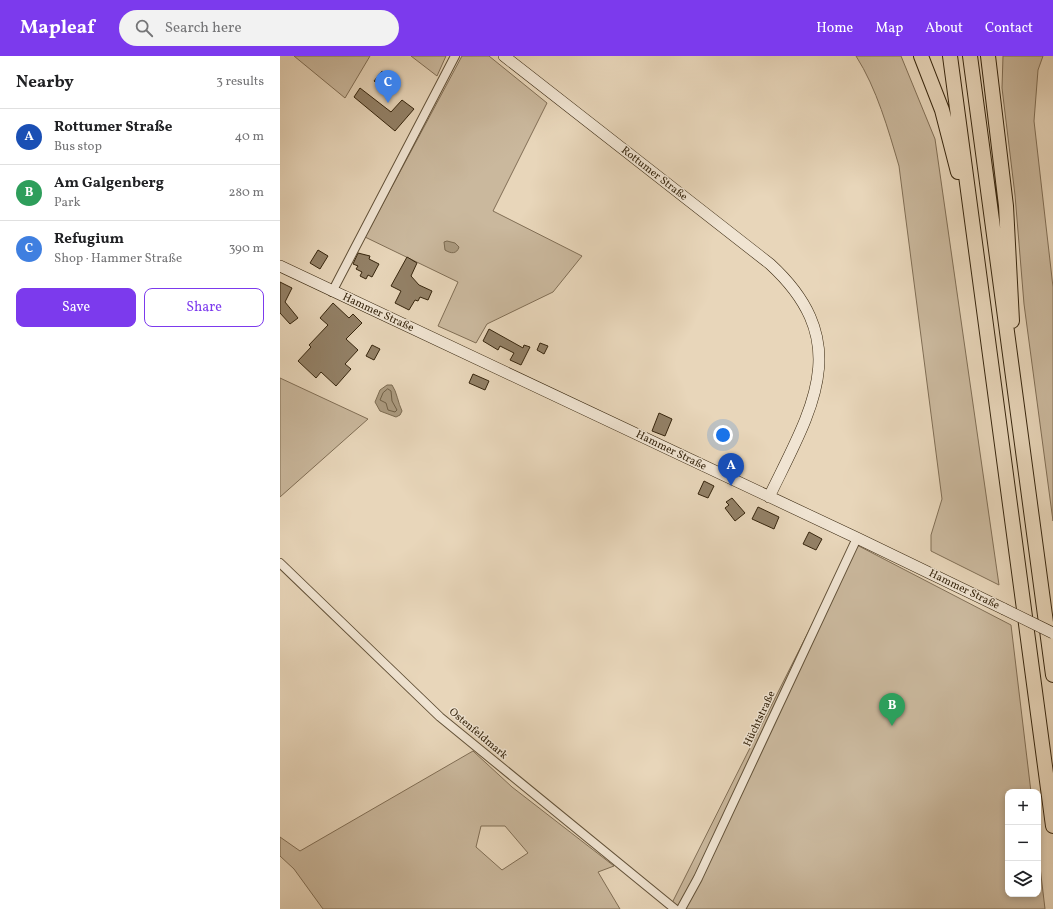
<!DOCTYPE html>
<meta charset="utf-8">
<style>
:root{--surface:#fff;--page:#f2f2f2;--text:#202124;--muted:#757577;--line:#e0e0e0;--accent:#7c3aed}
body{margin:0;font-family:Vollkorn,serif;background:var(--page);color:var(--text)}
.controls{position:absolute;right:12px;bottom:12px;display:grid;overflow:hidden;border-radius:8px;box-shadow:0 2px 6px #0003}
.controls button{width:36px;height:36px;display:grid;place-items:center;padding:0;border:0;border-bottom:1px solid var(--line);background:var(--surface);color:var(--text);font:20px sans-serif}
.you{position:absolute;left:443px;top:379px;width:14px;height:14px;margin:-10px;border:3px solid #fff;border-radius:50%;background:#1a73e8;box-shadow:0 0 0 6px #1a73e833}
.badge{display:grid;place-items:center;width:26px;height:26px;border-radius:50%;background:var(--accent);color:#fff;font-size:13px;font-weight:700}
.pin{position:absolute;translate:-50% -33px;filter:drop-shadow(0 1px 2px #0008)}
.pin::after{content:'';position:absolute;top:21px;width:14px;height:12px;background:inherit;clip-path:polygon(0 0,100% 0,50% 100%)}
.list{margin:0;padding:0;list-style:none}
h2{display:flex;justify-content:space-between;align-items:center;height:52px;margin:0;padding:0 16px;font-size:17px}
h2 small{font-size:13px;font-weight:400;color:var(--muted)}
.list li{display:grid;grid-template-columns:26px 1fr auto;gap:12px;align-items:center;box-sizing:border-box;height:56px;padding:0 16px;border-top:1px solid var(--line)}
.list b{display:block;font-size:15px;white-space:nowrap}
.list p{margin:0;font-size:13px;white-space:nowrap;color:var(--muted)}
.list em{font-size:13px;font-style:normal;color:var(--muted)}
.actions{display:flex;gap:8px;padding:12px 16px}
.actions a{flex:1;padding:9px 0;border:1px solid var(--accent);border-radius:8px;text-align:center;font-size:14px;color:var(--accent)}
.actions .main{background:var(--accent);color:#fff}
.icon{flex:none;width:22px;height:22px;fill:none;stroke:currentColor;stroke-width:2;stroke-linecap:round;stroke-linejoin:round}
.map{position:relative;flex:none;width:773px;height:853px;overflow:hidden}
header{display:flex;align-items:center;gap:24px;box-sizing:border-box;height:56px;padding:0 20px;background:var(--accent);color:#fff}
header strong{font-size:19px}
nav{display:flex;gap:22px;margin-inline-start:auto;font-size:14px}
.search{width:280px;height:36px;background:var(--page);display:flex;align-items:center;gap:10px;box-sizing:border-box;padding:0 14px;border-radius:22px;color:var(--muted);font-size:15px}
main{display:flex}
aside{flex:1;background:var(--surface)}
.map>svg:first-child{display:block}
.green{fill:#cab89d;stroke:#806e55;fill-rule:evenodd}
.water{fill:#ab9a7f;stroke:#7c6b51}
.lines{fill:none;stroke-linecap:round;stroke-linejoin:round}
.shore{stroke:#706046;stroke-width:1}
.building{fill:#938167;stroke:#36250d}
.street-casing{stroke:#625138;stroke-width:10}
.secondary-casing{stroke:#36250d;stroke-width:12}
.highway-casing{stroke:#36250d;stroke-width:16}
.street{stroke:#f0e4d2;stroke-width:8}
.secondary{stroke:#f0e4d2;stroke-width:11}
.highway{stroke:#e8d6ba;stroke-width:14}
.secondary-bridge-casing{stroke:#36250d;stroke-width:12;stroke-linecap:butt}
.secondary-bridge{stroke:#f0e4d2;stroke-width:11}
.labels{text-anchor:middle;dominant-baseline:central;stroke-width:3;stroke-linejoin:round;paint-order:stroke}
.street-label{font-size:11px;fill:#36250d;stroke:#f0e4d2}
</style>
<header>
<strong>Mapleaf</strong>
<div class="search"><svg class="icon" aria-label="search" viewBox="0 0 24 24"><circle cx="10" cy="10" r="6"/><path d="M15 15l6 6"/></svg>Search here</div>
<nav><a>Home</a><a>Map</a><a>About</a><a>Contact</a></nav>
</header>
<main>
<aside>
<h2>Nearby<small>3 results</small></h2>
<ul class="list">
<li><span class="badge" style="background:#1a4fb4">A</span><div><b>Rottumer Straße</b><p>Bus stop</p></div><em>40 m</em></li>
<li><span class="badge" style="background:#2e9e5b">B</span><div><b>Am Galgenberg</b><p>Park</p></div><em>280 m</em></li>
<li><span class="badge" style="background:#3f7fe0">C</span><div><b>Refugium</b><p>Shop · Hammer Straße</p></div><em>390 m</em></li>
</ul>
<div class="actions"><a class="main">Save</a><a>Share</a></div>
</aside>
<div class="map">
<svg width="773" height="853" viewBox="0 0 773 853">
<rect width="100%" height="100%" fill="#e8d6ba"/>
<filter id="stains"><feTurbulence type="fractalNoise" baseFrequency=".005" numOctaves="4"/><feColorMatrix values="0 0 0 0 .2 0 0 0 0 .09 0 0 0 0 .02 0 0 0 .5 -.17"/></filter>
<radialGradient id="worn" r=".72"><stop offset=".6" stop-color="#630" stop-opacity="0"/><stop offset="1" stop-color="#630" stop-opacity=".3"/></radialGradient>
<path class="green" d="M14 0H90L65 42Z
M131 0H166L157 20Z
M182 0H209L267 47 213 155 302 200 273 236 207 268 196 287 158 270 178 226 85 181Z
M576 0H621L655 83 719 529 651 495V479L662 443 619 110C608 73 597 33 576 0Z
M723 0H763L758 14 754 65 773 231V465L744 248 735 139 722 32Z
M0 322 88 363 0 441Z
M573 487 731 569 751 736H728V838H758V794L765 853H389Z
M193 695 232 731 334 810 318 816 340 853H43L14 813 0 800V781L20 795ZM201 770H225L248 797 222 814 196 791Z"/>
<path class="water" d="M167 185 175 187 179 191C177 198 171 198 165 194L164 186Z
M107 329H112C117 336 118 347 122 355L120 359 116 361 100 355 95 346 100 334Z"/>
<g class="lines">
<path class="shore" d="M108 333 111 335 112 345 117 354 115 356 108 354 106 347 100 344 103 337Z"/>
</g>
<path class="building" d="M102 15 115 25 106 35 94 25Z
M80 32 111 56 122 44 134 53 115 75 74 41Z
M38 194 48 200 40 213 30 207Z
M78 197 90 200 89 203 99 208 92 221 88 219 86 223 80 220 82 216 76 213 78 210 73 208Z
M127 201 137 207 131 220 139 229 152 235 148 244 140 241 138 245 135 244 129 254 115 247 121 235 111 230Z
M0 226 12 232 5 246 18 262 10 268 0 257Z
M53 247 69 262 73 258 82 267 66 283 78 294 65 308 71 313 56 330 41 316 36 322 18 305 31 291 29 289 48 269 40 262Z
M209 273 243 292 244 289 250 291 241 309 230 304 234 297 220 290 218 294 203 285Z
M260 287 268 290 264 298 257 294Z
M92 289 100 293 94 304 86 300Z
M193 318 209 325 205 334 189 327Z
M379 357 392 363 385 380 372 375Z
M424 425 434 430 428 442 418 438Z
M452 442 465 457 455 465 445 452 449 449 446 446Z
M478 451 499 461 494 473 472 463Z
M529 476 542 483 536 494 523 488Z"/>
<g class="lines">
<g class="street-casing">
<path id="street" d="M52 236 175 0
M0 507 160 661 395 853
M401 853 418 822 577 482"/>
</g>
<g class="secondary-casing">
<path id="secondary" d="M224 0 490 208C576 287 531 354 489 441
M0 210 577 482 724 553"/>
</g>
<g class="highway-casing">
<path id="highway" d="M641 0 662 54 678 116
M670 0 773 770
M690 0 773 619
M708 0 726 150 732 265"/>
</g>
<use href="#street" class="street"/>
<use href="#secondary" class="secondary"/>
<use href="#highway" class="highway"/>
<g class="secondary-bridge-casing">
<path id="secondary-bridge" d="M724 553 773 577"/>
</g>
<use href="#secondary-bridge" class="secondary-bridge"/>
</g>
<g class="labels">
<g class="street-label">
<text transform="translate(374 118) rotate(38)">Rottumer Straße</text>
<text transform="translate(98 257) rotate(25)">Hammer Straße</text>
<text transform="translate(391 395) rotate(26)">Hammer Straße</text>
<text transform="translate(684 534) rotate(26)">Hammer Straße</text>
<text transform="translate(480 663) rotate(-65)">Hüchtstraße</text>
<text transform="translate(198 678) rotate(40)">Ostenfeldmark</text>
</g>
</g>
<rect width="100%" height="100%" filter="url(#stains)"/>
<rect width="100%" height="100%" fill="url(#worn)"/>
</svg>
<div class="controls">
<button>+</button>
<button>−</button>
<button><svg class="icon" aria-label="layers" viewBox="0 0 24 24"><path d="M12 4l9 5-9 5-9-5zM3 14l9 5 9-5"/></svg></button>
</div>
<div class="you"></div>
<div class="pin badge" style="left:451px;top:430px;background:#1a4fb4">A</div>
<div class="pin badge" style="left:612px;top:670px;background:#2e9e5b">B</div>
<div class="pin badge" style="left:108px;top:47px;background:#3f7fe0">C</div>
</div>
</main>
